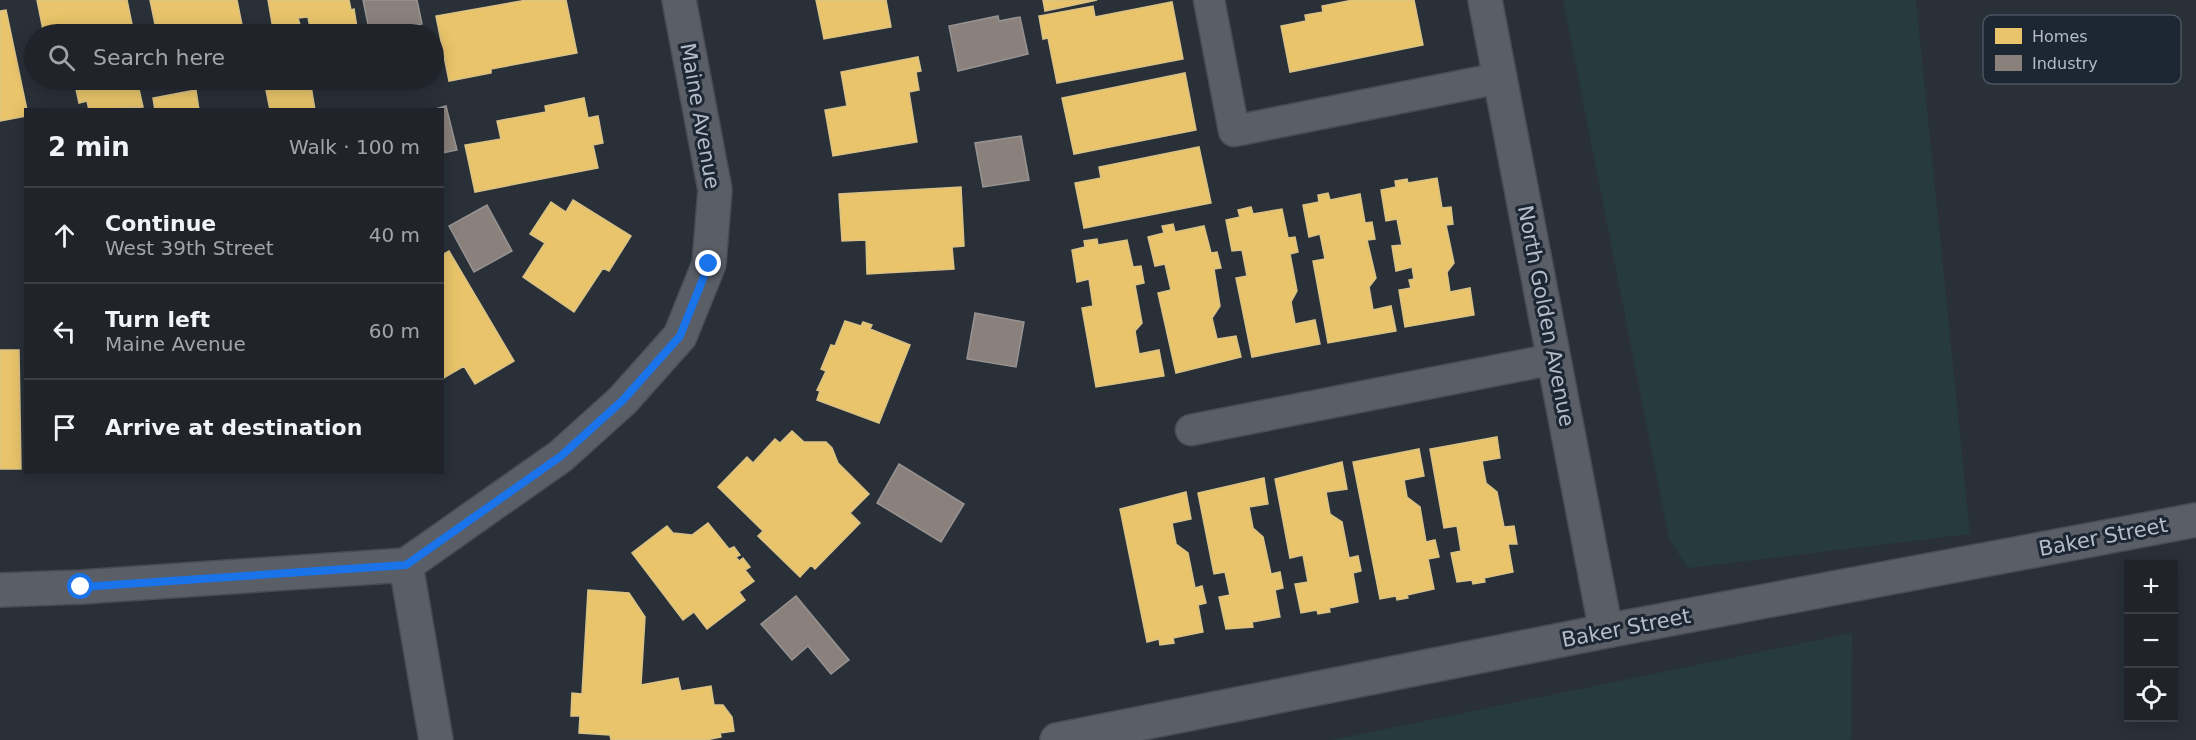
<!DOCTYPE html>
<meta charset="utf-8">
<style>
:root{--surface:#20242a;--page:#282c32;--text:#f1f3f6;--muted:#a2a4a8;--line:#3d4147}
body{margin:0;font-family:"DejaVu Sans",sans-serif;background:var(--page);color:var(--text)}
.controls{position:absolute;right:18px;bottom:18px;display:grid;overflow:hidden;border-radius:0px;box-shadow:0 3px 15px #0003}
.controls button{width:54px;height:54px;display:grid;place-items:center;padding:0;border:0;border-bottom:2px solid var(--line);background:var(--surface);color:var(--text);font:30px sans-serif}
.stop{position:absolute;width:18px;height:18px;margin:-14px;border:4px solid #1a73e8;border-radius:50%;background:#fff}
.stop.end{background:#1a73e8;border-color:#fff;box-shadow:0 2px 6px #0008}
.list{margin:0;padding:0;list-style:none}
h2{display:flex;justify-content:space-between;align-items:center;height:78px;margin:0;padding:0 24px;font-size:26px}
h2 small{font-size:20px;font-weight:400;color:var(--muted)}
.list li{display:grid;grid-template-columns:39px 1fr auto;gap:18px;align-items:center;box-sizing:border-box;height:96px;padding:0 24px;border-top:2px solid var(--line)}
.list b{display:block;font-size:22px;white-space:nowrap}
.list p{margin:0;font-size:20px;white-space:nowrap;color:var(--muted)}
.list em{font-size:20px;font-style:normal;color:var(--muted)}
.icon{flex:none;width:33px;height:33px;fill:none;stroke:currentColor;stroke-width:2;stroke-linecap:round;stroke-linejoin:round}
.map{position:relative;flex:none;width:2196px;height:740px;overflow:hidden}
.search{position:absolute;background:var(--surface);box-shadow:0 3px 15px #0003;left:24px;top:24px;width:420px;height:66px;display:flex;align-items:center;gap:15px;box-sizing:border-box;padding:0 21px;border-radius:33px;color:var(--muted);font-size:22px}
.panel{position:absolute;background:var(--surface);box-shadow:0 3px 15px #0003;left:24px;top:108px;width:420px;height:366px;border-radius:0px}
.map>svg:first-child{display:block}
.green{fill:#273a3e}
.homes{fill:#e9c46a;stroke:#d9c286;stroke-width:1.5}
.industry{fill:#8a817c;stroke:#979393;stroke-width:1.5}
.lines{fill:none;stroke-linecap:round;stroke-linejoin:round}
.service-casing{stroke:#484c53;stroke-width:33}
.minor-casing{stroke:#484c53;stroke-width:36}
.service{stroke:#5a5e66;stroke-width:30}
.minor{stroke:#5a5e66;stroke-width:33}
.route{stroke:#1a73e8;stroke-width:8}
.labels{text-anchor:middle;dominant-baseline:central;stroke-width:6;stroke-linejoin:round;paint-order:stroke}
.street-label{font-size:21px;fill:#b4bcc9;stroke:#1d2633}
.key{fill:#1d2633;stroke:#4a5360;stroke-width:1.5}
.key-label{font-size:16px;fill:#b4bcc9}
</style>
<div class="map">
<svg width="2196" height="740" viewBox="0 0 2196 740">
<rect width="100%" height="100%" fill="#2a3038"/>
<path class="green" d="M1563 0H1916L1970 534 1688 568 1669 539Z
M1852 633 1851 740H1332Z"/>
<path class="homes" d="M37 0H127L134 34H47L46 30H43Z
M150 0H237L242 25 232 27 234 34H200V31L157 34Z
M268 0H349L351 10 354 9 358 34H311L308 17 298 18 300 25 273 29Z
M527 0H566L577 53 491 69V73L449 81 436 16Z
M816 0H886L891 27 824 39Z
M1043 0H1097L1045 11Z
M1353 0H1414L1423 45 1290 72 1281 26 1306 21 1305 15 1323 12 1322 6Z
M1172 2 1183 59 1057 83 1048 38 1043 39 1039 16 1093 6 1095 17Z
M6 10 27 110 26 116 0 121V11Z
M918 57 921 71 916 72 919 90 909 92 917 142 833 156 825 110 847 106 841 72Z
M1185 73 1196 130 1074 154 1062 98Z
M74 80H137L143 107 89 110 87 101 79 103Z
M264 80H310L315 110H270Z
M196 90 199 110H155L153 98Z
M584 98 588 118 598 116 603 143 593 145 598 168 475 192 465 145 501 139 497 121 546 112 545 106Z
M1199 147 1211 203 1084 228 1075 183 1101 178 1099 167Z
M1437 178 1442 208 1451 207 1453 224 1446 225 1454 263 1447 272 1450 292 1470 288 1474 315 1405 327 1399 290 1411 288 1409 280 1414 279 1412 267 1396 271 1392 246 1402 245 1397 219 1386 221 1381 190 1396 187 1395 181 1407 179 1408 183Z
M961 187 964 246 952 247 954 269 867 274 866 240 842 241 839 194Z
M1328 193 1330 200 1360 194 1365 223 1372 222 1375 239 1367 240 1376 278 1369 287 1373 310 1391 306 1396 331 1328 343 1313 261 1325 259 1320 234 1309 237 1303 205 1319 202 1318 195Z
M573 200 631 236 609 271 603 268 574 312 523 277 545 243 530 234 551 202 566 212Z
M1251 207 1253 214 1282 209 1288 238 1295 237 1298 252 1290 254 1297 291 1291 302 1295 324 1315 320 1320 344 1252 357 1236 278 1247 276 1242 250 1232 251 1226 220 1240 217 1238 210Z
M1173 224 1175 232 1204 226 1211 253 1217 252 1221 268 1214 269 1220 306 1212 318 1217 339 1236 336 1241 357 1176 373 1158 293 1171 290 1165 264 1155 266 1148 237 1164 233 1162 226Z
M1097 239 1098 245 1127 240 1133 267 1141 266 1144 283 1135 285 1142 323 1135 331 1139 354 1159 350 1164 376 1096 387 1082 308 1093 306 1089 279 1077 282 1072 250 1085 247 1084 241Z
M449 251 514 361 475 384 464 366 442 379V255Z
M845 321 861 326 863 322 872 325 870 329 910 345 879 423 817 400 820 391 817 390 826 371 821 369 831 345 835 346Z
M0 350H19L21 469H0Z
M792 431 804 442H826L832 448 838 463 869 494 850 513 860 523 815 569 811 565 800 577 758 536 763 531 718 487 747 457 753 463 775 439 780 443Z
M1497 437 1500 458 1482 461 1486 483 1497 492 1504 527 1514 526 1517 544H1508L1513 572 1484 578 1485 582 1473 584 1472 580 1457 582 1451 553 1461 551 1457 526 1444 528 1430 449Z
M1419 449 1424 476 1404 480 1407 497 1420 507 1426 542 1435 540 1439 557 1428 559 1434 589 1407 595 1408 598 1397 600 1396 596 1380 599 1353 462Z
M1342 462 1347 489 1326 492 1330 514 1342 522 1349 558 1358 556 1361 571 1353 573 1358 602 1329 608 1330 612 1318 614 1317 610 1301 613 1295 584 1308 582 1303 555 1290 558 1275 479Z
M1264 478 1268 504 1249 507 1253 528 1263 537 1271 574 1280 572 1283 588 1275 590 1280 617 1252 622 1253 627 1226 629 1219 597 1230 595 1225 572 1214 574 1198 493Z
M1186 492 1191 519 1172 523 1176 544 1188 553 1195 588 1202 586 1206 603 1198 605 1203 632 1173 638 1174 643 1160 645 1159 639 1147 642 1120 509Z
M708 523 729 549 734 547 740 555 736 557 739 561 743 558 750 567 745 570 754 581 739 592 745 600 707 629 694 612 683 620 632 553 667 526 673 533 692 535Z
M588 590 629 593 645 617 641 685 678 678 681 691 711 686 714 705H723L732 717 734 731 720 733 721 737 706 740H611L610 735 579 733 580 716H571L572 693 582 694Z"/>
<path class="industry" d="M363 0H417L422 24 402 28 403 34H370Z
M998 16 999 21 1020 17 1028 54 958 71 949 26Z
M446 106 457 150 442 153V110H432Z
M1021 136 1029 180 983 187 975 143Z
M487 205 512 251 474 272 449 226Z
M975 313 1024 322 1016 367 967 359Z
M899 464 964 504 941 542 877 503Z
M796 596 849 660 831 674 808 646 792 660 761 624Z"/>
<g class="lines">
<g class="service-casing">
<path id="service" d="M1209 0 1234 131 1500 78
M1191 430 1554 359"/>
</g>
<g class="minor-casing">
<path id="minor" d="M1485 0 1606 631
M406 565 561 456 623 400 680 336 709 264 715 190 679 0
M406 565 436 740
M0 590 81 587 406 565
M1057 740 1606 631 2196 520"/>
</g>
<use href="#service" class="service"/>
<use href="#minor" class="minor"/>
</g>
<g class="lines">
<path class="route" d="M81 587 406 565 561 456 623 400 680 336 709 264"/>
</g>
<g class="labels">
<g class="street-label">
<text transform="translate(700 116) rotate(80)">Maine Avenue</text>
<text transform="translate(1546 316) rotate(79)">North Golden Avenue</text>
<text transform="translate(2103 537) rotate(-11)">Baker Street</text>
<text transform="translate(1626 628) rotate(-11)">Baker Street</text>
</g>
</g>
<rect x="1983" y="15" width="198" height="69" rx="9" class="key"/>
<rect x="1995" y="28" width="27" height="16" fill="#e9c46a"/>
<rect x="1995" y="55" width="27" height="16" fill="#8a817c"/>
<g class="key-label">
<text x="2032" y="42">Homes</text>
<text x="2032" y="69">Industry</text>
</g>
</svg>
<div class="controls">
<button>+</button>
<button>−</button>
<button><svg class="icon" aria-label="locate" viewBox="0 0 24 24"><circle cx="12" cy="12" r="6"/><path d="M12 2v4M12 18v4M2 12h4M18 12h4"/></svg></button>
</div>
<div class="stop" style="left:81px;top:587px"></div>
<div class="stop end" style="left:709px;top:264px"></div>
<div class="search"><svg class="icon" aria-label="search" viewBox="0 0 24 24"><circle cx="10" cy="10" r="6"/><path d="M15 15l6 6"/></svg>Search here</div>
<section class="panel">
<h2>2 min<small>Walk · 100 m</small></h2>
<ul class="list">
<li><svg class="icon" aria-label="ahead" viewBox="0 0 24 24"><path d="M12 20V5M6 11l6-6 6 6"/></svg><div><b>Continue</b><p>West 39th Street</p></div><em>40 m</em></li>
<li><svg class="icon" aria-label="left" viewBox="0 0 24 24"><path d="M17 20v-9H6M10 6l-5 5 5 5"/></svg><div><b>Turn left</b><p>Maine Avenue</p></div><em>60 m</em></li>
<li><svg class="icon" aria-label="arrive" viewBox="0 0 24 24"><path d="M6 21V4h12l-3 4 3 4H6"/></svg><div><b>Arrive at destination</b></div></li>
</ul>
</section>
</div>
